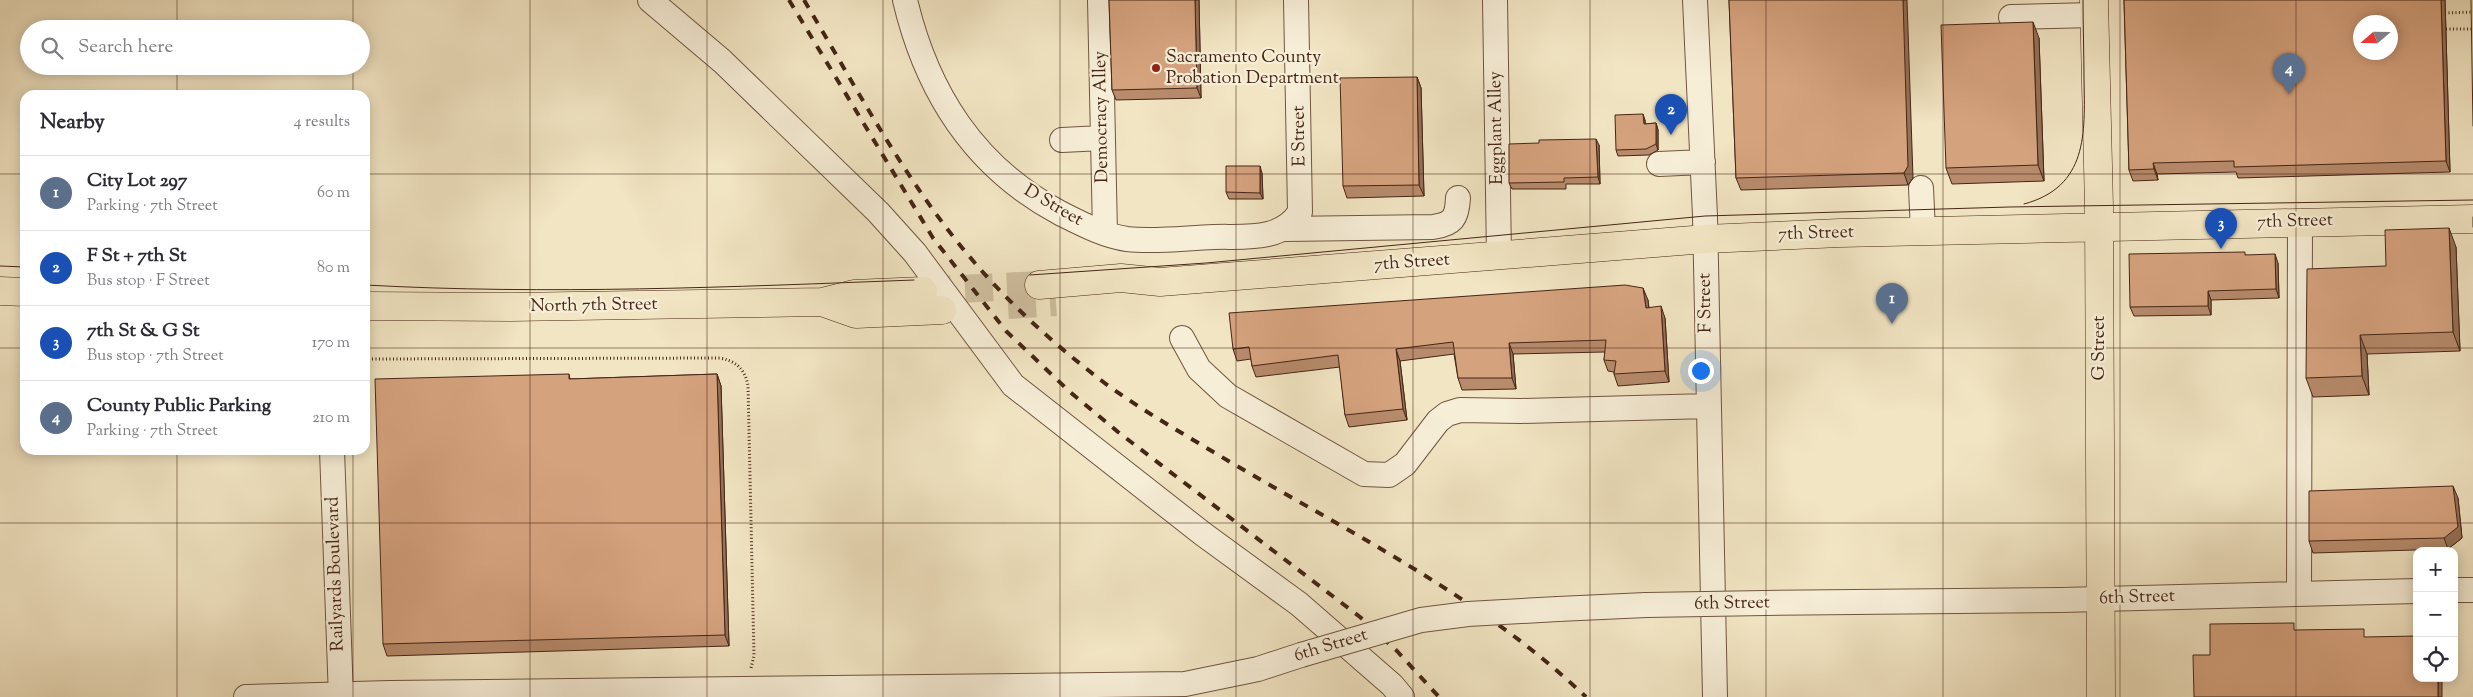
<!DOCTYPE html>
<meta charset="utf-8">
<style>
:root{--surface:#fff;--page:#f2f2f3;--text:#2b2b33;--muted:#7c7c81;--line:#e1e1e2;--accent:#8f2418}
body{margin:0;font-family:"Sorts Mill Goudy",serif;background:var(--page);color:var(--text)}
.controls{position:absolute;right:15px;bottom:15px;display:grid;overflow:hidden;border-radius:10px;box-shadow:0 2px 12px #0003}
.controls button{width:45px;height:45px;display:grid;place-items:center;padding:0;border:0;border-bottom:1px solid var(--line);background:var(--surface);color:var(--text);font:25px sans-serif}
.compass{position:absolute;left:2353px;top:15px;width:45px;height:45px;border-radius:50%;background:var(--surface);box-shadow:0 2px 12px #0003;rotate:250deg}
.you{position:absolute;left:1700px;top:370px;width:18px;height:18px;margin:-12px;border:4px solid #fff;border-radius:50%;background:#1a73e8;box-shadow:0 0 0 8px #1a73e833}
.badge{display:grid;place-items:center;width:32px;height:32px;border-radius:50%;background:var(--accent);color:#fff;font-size:16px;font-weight:700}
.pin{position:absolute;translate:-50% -41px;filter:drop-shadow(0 1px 2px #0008)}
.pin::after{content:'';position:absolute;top:26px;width:18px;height:15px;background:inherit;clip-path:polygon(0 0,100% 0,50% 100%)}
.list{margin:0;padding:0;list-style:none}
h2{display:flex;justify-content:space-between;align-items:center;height:65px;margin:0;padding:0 20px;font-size:21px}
h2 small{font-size:16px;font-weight:400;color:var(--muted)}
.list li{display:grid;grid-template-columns:32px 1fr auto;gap:15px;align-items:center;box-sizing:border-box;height:75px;padding:0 20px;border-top:1px solid var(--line)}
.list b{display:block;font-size:19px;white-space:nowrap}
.list p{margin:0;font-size:16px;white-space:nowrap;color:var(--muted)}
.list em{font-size:16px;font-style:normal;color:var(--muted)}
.icon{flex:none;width:28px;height:28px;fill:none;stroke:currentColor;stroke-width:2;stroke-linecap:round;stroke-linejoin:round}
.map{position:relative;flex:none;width:2473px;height:697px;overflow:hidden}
.search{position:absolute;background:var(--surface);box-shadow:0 2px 12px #0003;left:20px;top:20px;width:350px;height:55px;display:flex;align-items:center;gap:12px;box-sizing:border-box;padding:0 18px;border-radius:28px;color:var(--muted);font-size:19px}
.panel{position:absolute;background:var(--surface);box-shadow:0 2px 12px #0003;left:20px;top:90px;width:350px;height:365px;border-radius:15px}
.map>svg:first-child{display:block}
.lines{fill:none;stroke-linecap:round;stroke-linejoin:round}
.major-tunnel{stroke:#cfbfa0;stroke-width:28;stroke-dasharray:28 14;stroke-linecap:butt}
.minor-casing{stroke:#705540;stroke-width:26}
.major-casing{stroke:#452515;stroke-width:29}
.path{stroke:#452515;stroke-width:3;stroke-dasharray:1 2.5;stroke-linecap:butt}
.minor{stroke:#f7eed8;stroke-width:24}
.major{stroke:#f2e5c3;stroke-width:28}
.tram{stroke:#452515;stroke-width:1}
.rail{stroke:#452515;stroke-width:4;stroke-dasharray:9 9;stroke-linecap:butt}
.minor-bridge-casing{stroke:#705540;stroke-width:26;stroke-linecap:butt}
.path-bridge{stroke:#452515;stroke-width:3;stroke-dasharray:1 2.5;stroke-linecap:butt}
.minor-bridge{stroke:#f7eed8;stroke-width:24}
.wall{fill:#b78b6c;stroke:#452515}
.shaded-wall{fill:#957158;stroke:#452515}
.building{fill:#d5a27e;stroke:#452515;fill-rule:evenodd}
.grid{fill:none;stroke:#452515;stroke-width:1;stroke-opacity:0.55}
.poi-dot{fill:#8f2418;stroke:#f7eed8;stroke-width:2}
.labels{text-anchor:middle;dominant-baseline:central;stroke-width:4.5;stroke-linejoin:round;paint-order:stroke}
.poi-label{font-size:18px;fill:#452515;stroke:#f7eed8;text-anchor:start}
.street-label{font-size:18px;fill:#452515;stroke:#f7eed8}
</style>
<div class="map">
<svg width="2473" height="697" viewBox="0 0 2473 697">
<rect width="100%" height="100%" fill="#f2e5c3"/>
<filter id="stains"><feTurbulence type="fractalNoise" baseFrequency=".004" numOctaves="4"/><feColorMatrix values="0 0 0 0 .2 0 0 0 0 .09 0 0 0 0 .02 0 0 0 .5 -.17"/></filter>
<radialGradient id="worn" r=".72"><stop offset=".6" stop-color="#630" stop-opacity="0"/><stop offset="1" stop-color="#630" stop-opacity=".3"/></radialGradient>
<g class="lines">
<path class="major-tunnel" d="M923 291 1039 285
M1008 305 1056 302"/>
<g class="minor-casing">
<path id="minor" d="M650 0 722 61 878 212 915 253 1013 385 1203 534 1299 604 1392 685 1402 697
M905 0C927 93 974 167 1060 213 1080 223 1104 236 1127 239 1155 242 1185 238 1214 237 1244 236 1281 242 1300 212L1296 0
M1100 0 1105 233
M1495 0 1499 256
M1695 0 1705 216 1715 697
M2011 17 2094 15
M1062 140 1102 138
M1659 164 1703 162
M1921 188 1923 231
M1285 229 1433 227C1453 224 1457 218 1458 198
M1182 338 1199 369 1228 396 1364 474 1389 475 1405 464 1438 421 1447 414 1460 410 1521 411 1708 406
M332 450 341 697
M2454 590H2473
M2299 593 2300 223
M1765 603 2061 600 2417 591
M1558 609 1646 605
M246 697 390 693 1185 684 1258 669 1301 655"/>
</g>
<g class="major-casing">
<path id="major" d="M2094 0 2099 207 2101 697
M1039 285 1121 278 1160 282 1706 239 1840 233 2473 219
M0 291 25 292
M822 302 856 314 942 310
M365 306 511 307 822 302 854 294 923 291"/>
</g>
<path class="path" d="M372 359 720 358C736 361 745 369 748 386L754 656 751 668"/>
<use href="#minor" class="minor"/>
<use href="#major" class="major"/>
<path class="tram" d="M2471 0 2473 126
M2024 204C2088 187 2085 133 2084 80 2084 53 2083 27 2083 0
M2473 217V227
M0 266 25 267
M1030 275 1206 263 1705 216 2009 207 2473 200
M365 285C548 295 731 287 914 280"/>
<path class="rail" d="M789 0 933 238 1006 331 1070 392 1118 432 1360 617 1397 651 1439 697
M804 0C856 87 904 179 969 256 1008 303 1054 344 1102 381 1138 408 1177 430 1215 453 1342 529 1478 594 1586 697"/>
<g class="minor-bridge-casing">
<path id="minor-bridge" d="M1646 605 1765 603
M1301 655 1421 620 1468 614 1558 609"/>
</g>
<path class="path-bridge" d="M2445 13 2473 12
M2446 29H2473"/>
<use href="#minor-bridge" class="minor-bridge"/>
</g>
<path class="wall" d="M1109 0H1199L1201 98 1116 100 1112 90Z
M1729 0 1913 178 1908 185 1741 190 1736 178Z
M2124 0H2445L2450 172 2238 178 2236 172 2157 174 2158 180 2133 181 2129 170Z
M2039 38 2044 181 1952 184 1946 168Z
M1417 77 1421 88 1424 196 1347 198 1343 186Z
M1645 120V124L1656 123 1658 130V150L1649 155 1618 156 1616 150Z
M1599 145 1600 184H1566V189H1512L1509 183Z
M1262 173 1263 199H1229L1226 192Z
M2456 247 2460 351 2367 354 2369 395 2313 397 2306 378 2386 266Z
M2246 255 2278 263 2279 298 2211 300V315L2134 316 2130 307Z
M1648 300 1649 308 1665 318 1669 382 1618 386 1614 374V372L1608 371 1604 360 1605 352 1513 354 1516 389 1462 390 1458 378 1454 354 1400 361 1407 420 1349 427 1345 415 1340 367 1256 377 1252 366 1251 359 1237 361 1233 349Z
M569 374 570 379 717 374 721 386 729 646 387 656 383 644Z
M2458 498 2462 538 2448 549 2313 553 2309 541Z"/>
<path class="shaded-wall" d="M1195 0H1199L1201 98 1197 88Z
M1903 0H1907L1913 178 1908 185 1904 173Z
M2441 0H2445L2450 172 2446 161Z
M2033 22 2039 38 2044 181 2038 165Z
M1417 77 1421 88 1424 196 1419 185Z
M1643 114 1645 120 1646 130 1644 124Z
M1656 123 1658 130V150L1656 144Z
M1596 139 1599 145 1600 184 1598 177Z
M2153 163 2157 174 2158 180 2154 169Z
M1260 166 1262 173 1263 199 1260 193Z
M2449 228 2456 247 2460 351 2453 332Z
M2275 254 2278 263 2279 298 2276 289Z
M1643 288 1648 300 1650 319 1646 308Z
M2208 291 2211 300V315L2208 306Z
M1661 306 1665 318 1669 382 1665 371Z
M2360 335 2367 354 2369 395 2362 376Z
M1509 343 1513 354 1516 389 1512 378Z
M1396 349 1400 361 1407 420 1403 409Z
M717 374 721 386 729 646 725 635Z
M2453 486 2458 498 2462 538 2448 549 2444 538Z
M2438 678H2442V697H2438Z"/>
<path class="building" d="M1109 0H1195L1197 88 1112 90Z
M1729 0H1903L1908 166 1904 173 1736 178Z
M2124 0H2441L2446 161 2234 167V161L2153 163 2154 169 2129 170ZM2360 22H2390V52H2360Z
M2033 22 2038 165 1946 168 1941 25Z
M1417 77 1419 185 1343 186 1340 78Z
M1643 114 1644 124 1656 123V144L1646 149 1616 150 1615 115Z
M1596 139 1598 177 1564 178V182L1509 183V144L1539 143V140Z
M1226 166H1260V193L1226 192Z
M2449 228 2453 332 2360 335 2362 376 2306 378 2307 269 2386 266 2385 230Z
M2245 252V255L2275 254 2276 289 2208 291V306L2130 307 2129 254Z
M1625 285 1643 288 1646 308 1661 306 1665 371 1614 374 1616 361 1604 360 1606 340 1509 343 1512 378H1458L1453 342 1396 349 1403 409 1345 415 1338 355 1252 366 1249 347 1233 349 1229 313Z
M569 374V379L717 374 725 635 383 644 375 379Z
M2453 486 2458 527 2444 538 2309 541V491Z
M2294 623V630L2364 629V637L2417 636V678H2438V697H2194L2193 655H2210V624Z"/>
<path class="grid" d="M177 0V29M353 0V29M530 0V697M707 0V697M883 0V697M1060 0V697M1236 0V697M1413 0V697M1590 0V697M1766 0V697M1943 0V697M2120 0V697M2296 0V697M177 66V95M353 66V95M0 174H25M365 174H2473M0 348H25M365 348H2473M177 450V697M353 450V697M0 523H2473"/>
<circle class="poi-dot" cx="1156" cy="68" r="5"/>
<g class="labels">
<g class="poi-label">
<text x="1166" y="58">Sacramento County<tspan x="1166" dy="21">Probation Department</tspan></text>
</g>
<g class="street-label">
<text transform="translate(1102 117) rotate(-91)">Democracy Alley</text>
<text transform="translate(1497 128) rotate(-91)">Eggplant Alley</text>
<text transform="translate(1300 136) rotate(-91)">E Street</text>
<text transform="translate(1053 206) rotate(30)">D Street</text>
<text transform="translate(2295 222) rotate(-2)">7th Street</text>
<text transform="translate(1816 234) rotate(-2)">7th Street</text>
<text transform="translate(1412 263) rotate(-4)">7th Street</text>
<text transform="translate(1706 303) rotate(-91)">F Street</text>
<text transform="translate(594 306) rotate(-1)">North 7th Street</text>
<text transform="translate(2100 348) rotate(-90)">G Street</text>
<text transform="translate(336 574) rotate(-92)">Railyards Boulevard</text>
<text transform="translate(2137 598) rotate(-2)">6th Street</text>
<text transform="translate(1732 604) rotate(-1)">6th Street</text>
<text transform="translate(1331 646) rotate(-17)">6th Street</text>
</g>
</g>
<rect width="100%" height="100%" filter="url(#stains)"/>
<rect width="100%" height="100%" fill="url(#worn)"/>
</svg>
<div class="controls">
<button>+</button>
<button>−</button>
<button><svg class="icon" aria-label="locate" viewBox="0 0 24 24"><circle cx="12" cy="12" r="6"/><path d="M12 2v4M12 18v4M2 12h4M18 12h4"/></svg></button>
</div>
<svg class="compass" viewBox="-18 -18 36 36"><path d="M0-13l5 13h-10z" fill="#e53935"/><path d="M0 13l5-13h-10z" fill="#7c7c81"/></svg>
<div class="you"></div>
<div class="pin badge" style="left:1892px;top:324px;background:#5c6f8a">1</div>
<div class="pin badge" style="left:1671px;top:135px;background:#1a4fb4">2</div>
<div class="pin badge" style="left:2221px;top:249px;background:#1a4fb4">3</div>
<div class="pin badge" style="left:2289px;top:94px;background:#5c6f8a">4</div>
<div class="search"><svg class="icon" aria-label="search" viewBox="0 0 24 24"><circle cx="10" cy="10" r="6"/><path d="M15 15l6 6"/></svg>Search here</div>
<section class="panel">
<h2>Nearby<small>4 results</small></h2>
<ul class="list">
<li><span class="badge" style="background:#5c6f8a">1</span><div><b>City Lot 297</b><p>Parking · 7th Street</p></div><em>60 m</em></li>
<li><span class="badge" style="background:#1a4fb4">2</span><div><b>F St + 7th St</b><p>Bus stop · F Street</p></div><em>80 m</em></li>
<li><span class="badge" style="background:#1a4fb4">3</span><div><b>7th St &amp; G St</b><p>Bus stop · 7th Street</p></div><em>170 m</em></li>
<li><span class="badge" style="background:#5c6f8a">4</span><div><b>County Public Parking</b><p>Parking · 7th Street</p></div><em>210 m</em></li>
</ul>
</section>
</div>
